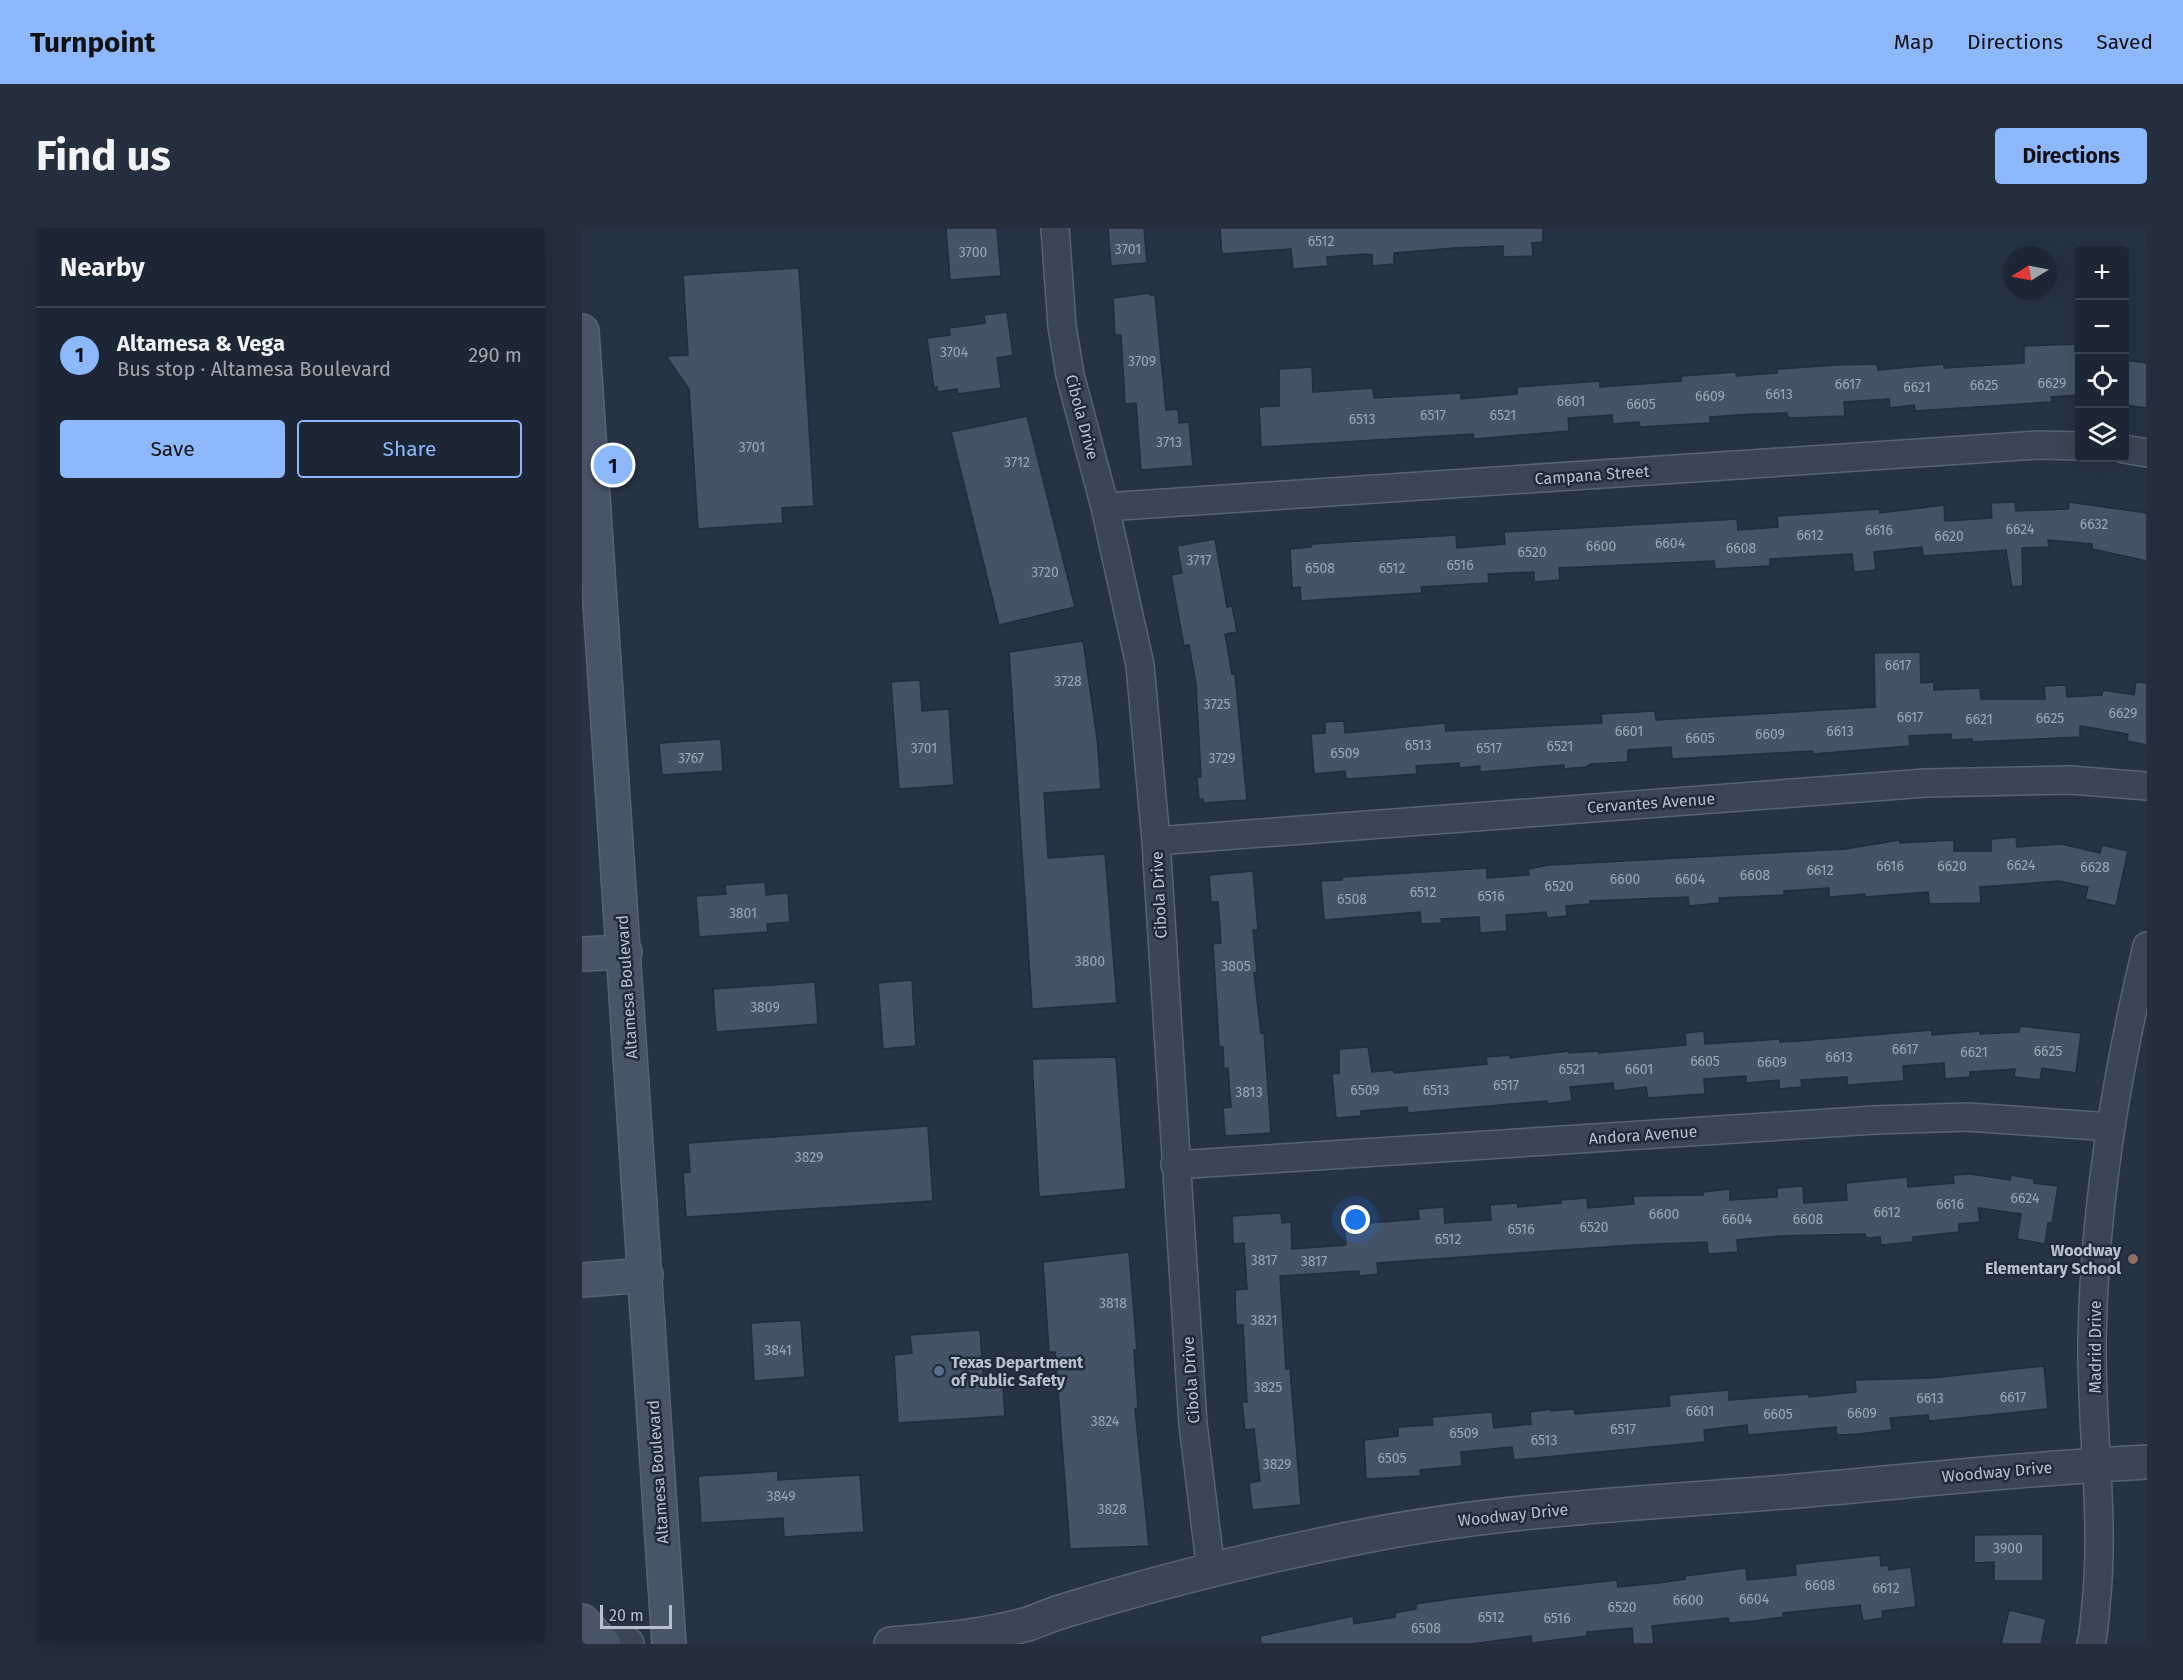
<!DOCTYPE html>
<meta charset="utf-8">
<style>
:root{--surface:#1c2634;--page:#252e3c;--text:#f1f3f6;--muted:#a0a5ac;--line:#3a434f;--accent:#8db8fe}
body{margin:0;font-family:"Fira Sans",sans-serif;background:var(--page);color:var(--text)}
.controls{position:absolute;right:18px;top:18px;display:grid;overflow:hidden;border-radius:6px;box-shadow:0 6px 24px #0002}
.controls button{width:54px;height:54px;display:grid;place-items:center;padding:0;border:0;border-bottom:2px solid var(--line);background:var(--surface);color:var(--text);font:30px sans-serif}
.compass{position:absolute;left:1421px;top:18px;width:54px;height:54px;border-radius:50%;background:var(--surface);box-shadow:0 6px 24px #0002;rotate:260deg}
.scale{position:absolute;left:18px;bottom:15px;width:72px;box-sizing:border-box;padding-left:6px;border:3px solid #b8c0ce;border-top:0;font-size:16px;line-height:21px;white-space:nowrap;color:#b8c0ce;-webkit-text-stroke:4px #1f2a3a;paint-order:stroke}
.you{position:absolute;left:774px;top:992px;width:21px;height:21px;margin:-15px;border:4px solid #fff;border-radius:50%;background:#1a73e8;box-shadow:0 0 0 9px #1a73e833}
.badge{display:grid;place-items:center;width:39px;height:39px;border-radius:50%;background:var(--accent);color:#111;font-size:20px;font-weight:700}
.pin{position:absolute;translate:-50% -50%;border:3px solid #fff;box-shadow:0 2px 6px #0006}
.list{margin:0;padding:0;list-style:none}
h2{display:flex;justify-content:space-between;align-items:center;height:78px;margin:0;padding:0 24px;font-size:26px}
h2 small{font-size:20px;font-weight:400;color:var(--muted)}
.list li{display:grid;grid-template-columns:39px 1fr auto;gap:18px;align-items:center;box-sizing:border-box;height:96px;padding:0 24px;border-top:2px solid var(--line)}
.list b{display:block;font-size:22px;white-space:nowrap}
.list p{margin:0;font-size:20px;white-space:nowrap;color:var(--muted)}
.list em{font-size:20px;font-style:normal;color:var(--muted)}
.actions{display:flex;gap:12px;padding:18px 24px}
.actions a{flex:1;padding:14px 0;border:2px solid var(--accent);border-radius:6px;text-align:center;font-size:21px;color:var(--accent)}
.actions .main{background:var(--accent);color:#111}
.icon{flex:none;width:33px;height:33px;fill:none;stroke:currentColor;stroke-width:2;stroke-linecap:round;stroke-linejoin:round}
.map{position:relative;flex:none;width:1565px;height:1416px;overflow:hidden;border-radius:6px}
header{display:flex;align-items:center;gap:36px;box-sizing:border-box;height:84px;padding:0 30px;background:var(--accent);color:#111}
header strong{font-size:28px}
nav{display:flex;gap:33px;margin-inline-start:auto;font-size:21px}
.intro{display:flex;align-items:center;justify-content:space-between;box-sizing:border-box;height:144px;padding:0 36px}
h1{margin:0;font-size:42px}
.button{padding:15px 27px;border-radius:6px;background:var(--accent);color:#111;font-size:21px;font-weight:700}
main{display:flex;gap:36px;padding:0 36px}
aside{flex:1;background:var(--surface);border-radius:6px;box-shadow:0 6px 24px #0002}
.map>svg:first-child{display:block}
.building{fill:#455368;stroke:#212c3c;stroke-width:1.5}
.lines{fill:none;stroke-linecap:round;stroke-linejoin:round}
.minor-casing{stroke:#596372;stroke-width:30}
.tertiary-casing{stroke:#596372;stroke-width:36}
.secondary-casing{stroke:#596372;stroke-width:36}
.minor{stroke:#3a4555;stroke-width:27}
.tertiary{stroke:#3a4555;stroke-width:33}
.secondary{stroke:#485468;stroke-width:33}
.education-dot{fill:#8d6e63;stroke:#1f2a3a;stroke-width:2}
.service-dot{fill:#5c6f8a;stroke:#1f2a3a;stroke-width:2}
.labels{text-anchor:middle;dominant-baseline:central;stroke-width:5;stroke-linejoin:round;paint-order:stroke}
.number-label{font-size:14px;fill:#9ba5b4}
.street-label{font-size:16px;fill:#b8c0ce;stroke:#1f2a3a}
.poi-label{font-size:16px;font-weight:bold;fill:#b8c0ce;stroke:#1f2a3a;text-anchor:end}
</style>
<header>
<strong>Turnpoint</strong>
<nav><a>Map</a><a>Directions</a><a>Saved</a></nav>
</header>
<div class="intro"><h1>Find us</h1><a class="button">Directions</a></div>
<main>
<aside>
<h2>Nearby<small></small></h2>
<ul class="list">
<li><span class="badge">1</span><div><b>Altamesa &amp; Vega</b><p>Bus stop · Altamesa Boulevard</p></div><em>290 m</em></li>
</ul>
<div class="actions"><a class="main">Save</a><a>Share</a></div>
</aside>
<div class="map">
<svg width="1565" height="1416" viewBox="0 0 1565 1416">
<rect width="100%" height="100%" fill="#263345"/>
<path class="building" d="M364 0H415L419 48 368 52Z
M526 0H562L565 35 529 38Z
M638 0H961V14L950 15 951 28 921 29V18L873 20 812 25V36L790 38V27L782 26 745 29 746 38 711 41 709 21 640 26Z
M217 40 232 278 200 280 201 295 116 301 107 161 84 128 106 127 101 47Z
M568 65V67H573L584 182 596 181 597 195 607 194 611 238 559 242 554 175 543 176 539 107H533L531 70Z
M425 84 431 127 415 130 419 160 376 166 375 161 355 164V159L352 160 345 110 368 107 367 100 403 95 402 87Z
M1493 116V124H1497V167L1469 169 1470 174 1333 183 1332 177 1308 180 1307 171 1262 174 1263 188 1206 190 1205 185 1172 186 1128 189V195L1058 199 1057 194 1031 196 1030 187 986 190 987 203 892 211 891 206 679 219 677 179 697 178V141L730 139 731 164 791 160 792 170 879 165V171L935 166V159L1018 153V159L1099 153V148L1154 144V148L1195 145V141L1253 137 1295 136 1296 142 1362 136V140L1442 135V118Z
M1542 132 1565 135V180L1542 177Z
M445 188 493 379 417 397 369 204Z
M1433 274 1434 283 1486 281 1487 274 1565 285V333L1510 321V316L1466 312 1467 319 1440 320 1441 358 1430 359 1424 322 1341 328 1340 319 1292 324 1294 342 1272 344 1270 326 1188 331V338L1133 341 1132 333 977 340 978 352 952 354V344L906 346 907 355 839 359 840 365 719 373 718 359 710 360 708 321 729 319V316L874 307 875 320 923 316 922 304 1155 291 1156 302 1196 299 1195 288 1297 281 1298 285 1362 277 1363 293 1410 290 1409 275Z
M633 311 645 379 650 378 655 404 643 406 650 446H653L665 572 622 575 621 571 617 572 615 549H619L614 456 607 417 602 418 589 347 600 345 595 318Z
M501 413 515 510 519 561 462 565 466 630 523 626 535 775 450 781 427 424Z
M1338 424 1339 455 1352 454V462L1398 460 1399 471H1463L1462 458 1484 457 1485 469 1520 467 1521 462 1552 467 1554 454 1565 455V517L1545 513 1546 506 1498 498V509L1390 514V511L1369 512V506L1327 508 1328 518 1231 526 1230 523 1090 531 1089 519 1046 522V534L1009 536 1004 539 982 541V537L898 544V538L877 540V535L834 538 835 546 809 548 764 551 763 543 732 546 729 506 743 505V494L762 493 763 505 863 495 864 503 1020 495 1019 486 1073 483 1074 492 1293 479 1292 425Z
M338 452 340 483 367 481 372 557 317 561 309 454Z
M139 511 141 543 80 547 77 515Z
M1434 609 1435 619 1480 616 1518 625 1520 617 1546 623 1534 678 1503 671 1506 659 1477 653 1398 659 1399 675 1347 676 1346 664 1283 669V666L1247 669V660L1202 663V667L1137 670 1138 675 1107 678 1106 669 1008 673V676L984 678 985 688 965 690 964 684 924 687 925 703 898 705 897 689 859 691 860 695 839 696 838 684 742 692 739 653 760 652V649L905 640V650L947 647 946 641 967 637 1263 621 1318 612V615L1372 612V623H1409V611Z
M671 643 676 702H671L675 744 672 745 679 805 682 804 689 905 643 908 641 880 649 879 646 840 642 841 641 819H637L631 716 639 715 636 674H629L627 647Z
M183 654 184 667 206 665 208 694 185 696 186 704 117 709 114 668 144 666 143 657Z
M330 752 334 818 301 821 296 755Z
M233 754 236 796 134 804 131 761Z
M1438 798 1499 805 1494 845 1460 840 1458 852 1432 849 1433 841 1388 844V849L1363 851 1362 835 1321 838 1322 853 1265 857V849L1219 852 1220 859 1197 861V852L1164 855V848L1122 851 1123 866 1066 870 1064 859 1032 863 1031 855 988 859 990 873 965 876V873L826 885 825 879 779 883V888L754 890 750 846 757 845V821L786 819 790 844 812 842V845L905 836 904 829 928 827V830L987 823V825L1017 823V825L1104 817 1103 805 1122 803 1123 816 1198 811V814L1216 813 1350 802V807L1398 803V806L1437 804Z
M534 829 544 961 457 969 450 831Z
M346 898 351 973 104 989 101 945 108 944 106 915Z
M1388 946 1428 952 1429 947 1452 951V955L1476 958 1470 995H1466L1463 1016 1435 1011 1439 986 1396 980 1398 994 1377 996V1004L1331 1009V1014L1299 1017 1298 1009 1284 1010 1283 1006 1197 1008 1155 1012 1156 1024 1126 1026 1125 1014 1052 1017 795 1035 796 1046 777 1048V1043L698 1048 704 1141 708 1140 719 1277 670 1282 667 1255 678 1253 672 1201 663 1202 660 1174H665L661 1097H654L653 1062 665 1061 662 1015 651 1016 650 988 699 985 700 995 709 994 710 1021 764 1017 761 987 787 985 788 995 837 991 836 981 862 979 863 995 909 992 908 977 935 975 936 979 979 975V972L1005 970 1006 980 1052 976 1051 968 1121 967V964L1148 961V972L1195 969V960L1221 958 1222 975 1265 972 1264 955 1325 949 1326 959 1372 955 1371 947Z
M547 1024 555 1122H552L556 1180 553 1181 567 1318 488 1321 473 1124H467L461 1034Z
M219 1092 223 1149 172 1153 169 1095Z
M398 1102 402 1160 421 1159 423 1188 316 1195 312 1127 330 1125 328 1107Z
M1462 1138 1466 1181 1347 1193 1346 1187 1308 1190 1310 1202 1276 1206 1255 1207 1254 1199 1166 1207 1165 1197 1122 1202 1123 1214 932 1232 930 1219 879 1224 880 1238 838 1242 839 1248 784 1251 782 1212 816 1208V1199L851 1197 850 1189 910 1184 912 1200 949 1196 948 1184 969 1181V1183L992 1181 993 1186 1088 1178 1087 1167 1147 1162V1172L1227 1166V1169L1274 1164 1273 1152 1349 1150Z
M196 1243V1252L278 1247 282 1304 202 1309 201 1290 119 1295 116 1248Z
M1461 1306V1353H1412V1334L1392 1335V1307Z
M1298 1327 1299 1338 1306 1337 1307 1342 1329 1339 1334 1379 1300 1383 1301 1390 1281 1393 1278 1377 1201 1385 1202 1389 1172 1393 1147 1395 1146 1390 1070 1398 1072 1416H1051L1050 1400 1005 1404V1408L950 1415 949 1408 889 1416H679L678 1408 771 1388 772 1396 813 1389V1385L834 1381V1376L873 1370 1035 1352 1036 1359 1076 1355 1103 1351V1348L1164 1340 1165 1352 1214 1347 1213 1336Z
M1427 1382 1464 1391 1459 1416H1419Z"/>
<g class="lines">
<g class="minor-casing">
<path id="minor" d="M473 0 480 98 488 147 523 279 558 437 574 613 611 1196 629 1343
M1542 221 1565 225
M523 279 1456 217 1498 218
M574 613 1344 555 1488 552 1565 558
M593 937 1293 892 1385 889 1529 899
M1509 1416C1513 1400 1513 1383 1515 1366 1522 1282 1509 1198 1510 1113 1512 981 1534 847 1565 718"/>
</g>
<g class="tertiary-casing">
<path id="tertiary" d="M16 1416H45
M309 1416C353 1412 399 1409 442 1397 454 1394 465 1388 478 1384 579 1353 684 1327 788 1307 929 1280 1072 1275 1214 1263 1331 1253 1448 1240 1565 1234"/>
</g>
<g class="secondary-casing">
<path id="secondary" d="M0 103 87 1416
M0 726 43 724
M0 1052 64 1047
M0 1393 22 1416"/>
</g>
<use href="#minor" class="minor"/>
<use href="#tertiary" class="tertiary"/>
<use href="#secondary" class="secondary"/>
</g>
<circle class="education-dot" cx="1551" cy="1031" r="6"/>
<circle class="service-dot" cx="357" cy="1143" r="6"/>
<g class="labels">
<g class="number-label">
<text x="739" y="13">6512</text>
<text x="546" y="21">3701</text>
<text x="391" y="24">3700</text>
<text x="372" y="124">3704</text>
<text x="560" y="133">3709</text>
<text x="1470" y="155">6629</text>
<text x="1266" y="156">6617</text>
<text x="1402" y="157">6625</text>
<text x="1335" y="159">6621</text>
<text x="1197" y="166">6613</text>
<text x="1128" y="168">6609</text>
<text x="989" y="173">6601</text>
<text x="1059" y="176">6605</text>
<text x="851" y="187">6517</text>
<text x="921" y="187">6521</text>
<text x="780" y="191">6513</text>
<text x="587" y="214">3713</text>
<text x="170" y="219">3701</text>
<text x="435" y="234">3712</text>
<text x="1512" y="296">6632</text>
<text x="1438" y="301">6624</text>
<text x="1297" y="302">6616</text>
<text x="1228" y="307">6612</text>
<text x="1367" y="308">6620</text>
<text x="1088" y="315">6604</text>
<text x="1019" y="318">6600</text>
<text x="1159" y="320">6608</text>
<text x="950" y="324">6520</text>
<text x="617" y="332">3717</text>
<text x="878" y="337">6516</text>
<text x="738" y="340">6508</text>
<text x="810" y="340">6512</text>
<text x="463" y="344">3720</text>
<text x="1316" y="437">6617</text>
<text x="486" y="453">3728</text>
<text x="635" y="476">3725</text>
<text x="1541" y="485">6629</text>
<text x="1328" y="489">6617</text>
<text x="1468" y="490">6625</text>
<text x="1397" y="491">6621</text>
<text x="1047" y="503">6601</text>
<text x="1258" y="503">6613</text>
<text x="1188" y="506">6609</text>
<text x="1118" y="510">6605</text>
<text x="836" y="517">6513</text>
<text x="978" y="518">6521</text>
<text x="342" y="520">3701</text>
<text x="907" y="520">6517</text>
<text x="763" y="525">6509</text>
<text x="109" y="530">3767</text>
<text x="640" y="530">3729</text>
<text x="1439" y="637">6624</text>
<text x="1308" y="638">6616</text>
<text x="1370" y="638">6620</text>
<text x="1513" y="639">6628</text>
<text x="1238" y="642">6612</text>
<text x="1173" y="647">6608</text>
<text x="1043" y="651">6600</text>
<text x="1108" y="651">6604</text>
<text x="977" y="658">6520</text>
<text x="841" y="664">6512</text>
<text x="909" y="668">6516</text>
<text x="770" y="671">6508</text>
<text x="161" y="685">3801</text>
<text x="508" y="733">3800</text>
<text x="654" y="738">3805</text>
<text x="183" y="779">3809</text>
<text x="1323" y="821">6617</text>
<text x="1466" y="823">6625</text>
<text x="1392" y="824">6621</text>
<text x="1257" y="829">6613</text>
<text x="1123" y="833">6605</text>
<text x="1190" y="834">6609</text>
<text x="990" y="841">6521</text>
<text x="1057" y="841">6601</text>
<text x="924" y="857">6517</text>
<text x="783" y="862">6509</text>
<text x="854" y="862">6513</text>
<text x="667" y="864">3813</text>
<text x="227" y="929">3829</text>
<text x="1443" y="970">6624</text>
<text x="1368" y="976">6616</text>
<text x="1305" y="984">6612</text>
<text x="1082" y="986">6600</text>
<text x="1155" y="991">6604</text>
<text x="1226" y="991">6608</text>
<text x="1012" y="999">6520</text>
<text x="939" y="1001">6516</text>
<text x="866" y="1011">6512</text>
<text x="682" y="1032">3817</text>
<text x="732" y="1033">3817</text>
<text x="531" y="1075">3818</text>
<text x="682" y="1092">3821</text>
<text x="196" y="1122">3841</text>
<text x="686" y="1159">3825</text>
<text x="1431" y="1169">6617</text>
<text x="1348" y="1170">6613</text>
<text x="1118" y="1183">6601</text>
<text x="1280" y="1185">6609</text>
<text x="1196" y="1186">6605</text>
<text x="523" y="1193">3824</text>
<text x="1041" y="1201">6517</text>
<text x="882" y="1205">6509</text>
<text x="962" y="1212">6513</text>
<text x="810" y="1230">6505</text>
<text x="695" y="1236">3829</text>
<text x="199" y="1268">3849</text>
<text x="530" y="1281">3828</text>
<text x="1426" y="1320">3900</text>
<text x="1238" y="1357">6608</text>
<text x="1304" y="1360">6612</text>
<text x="1172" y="1371">6604</text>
<text x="1106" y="1372">6600</text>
<text x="1040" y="1379">6520</text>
<text x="909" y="1389">6512</text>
<text x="975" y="1390">6516</text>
<text x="844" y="1400">6508</text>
</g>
<g class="street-label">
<text transform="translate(500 189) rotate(75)">Cibola Drive</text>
<text transform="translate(1010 247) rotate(-4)">Campana Street</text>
<text transform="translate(1069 575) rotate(-4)">Cervantes Avenue</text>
<text transform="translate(577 667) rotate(-93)">Cibola Drive</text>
<text transform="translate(45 759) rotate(-94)">Altamesa Boulevard</text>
<text transform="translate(1061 907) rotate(-4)">Andora Avenue</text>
<text transform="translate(1513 1119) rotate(-90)">Madrid Drive</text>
<text transform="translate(609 1152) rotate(-94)">Cibola Drive</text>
<text transform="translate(76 1244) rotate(-94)">Altamesa Boulevard</text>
<text transform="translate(1415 1244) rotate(-5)">Woodway Drive</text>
<text transform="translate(931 1287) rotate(-6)">Woodway Drive</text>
</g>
<g class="poi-label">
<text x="1539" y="1022">Woodway<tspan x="1539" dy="18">Elementary School</tspan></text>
<text x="369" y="1134" text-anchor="start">Texas Department<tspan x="369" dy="18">of Public Safety</tspan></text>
</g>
</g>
</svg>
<div class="controls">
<button>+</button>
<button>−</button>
<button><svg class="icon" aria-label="locate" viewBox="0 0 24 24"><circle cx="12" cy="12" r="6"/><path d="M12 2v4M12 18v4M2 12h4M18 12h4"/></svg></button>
<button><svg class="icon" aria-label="layers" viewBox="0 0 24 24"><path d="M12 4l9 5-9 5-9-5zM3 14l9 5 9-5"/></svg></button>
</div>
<svg class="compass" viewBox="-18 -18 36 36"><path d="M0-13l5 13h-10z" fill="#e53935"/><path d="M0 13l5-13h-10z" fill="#a0a5ac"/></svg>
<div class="scale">20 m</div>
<div class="you"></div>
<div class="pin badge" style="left:31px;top:237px">1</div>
</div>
</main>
